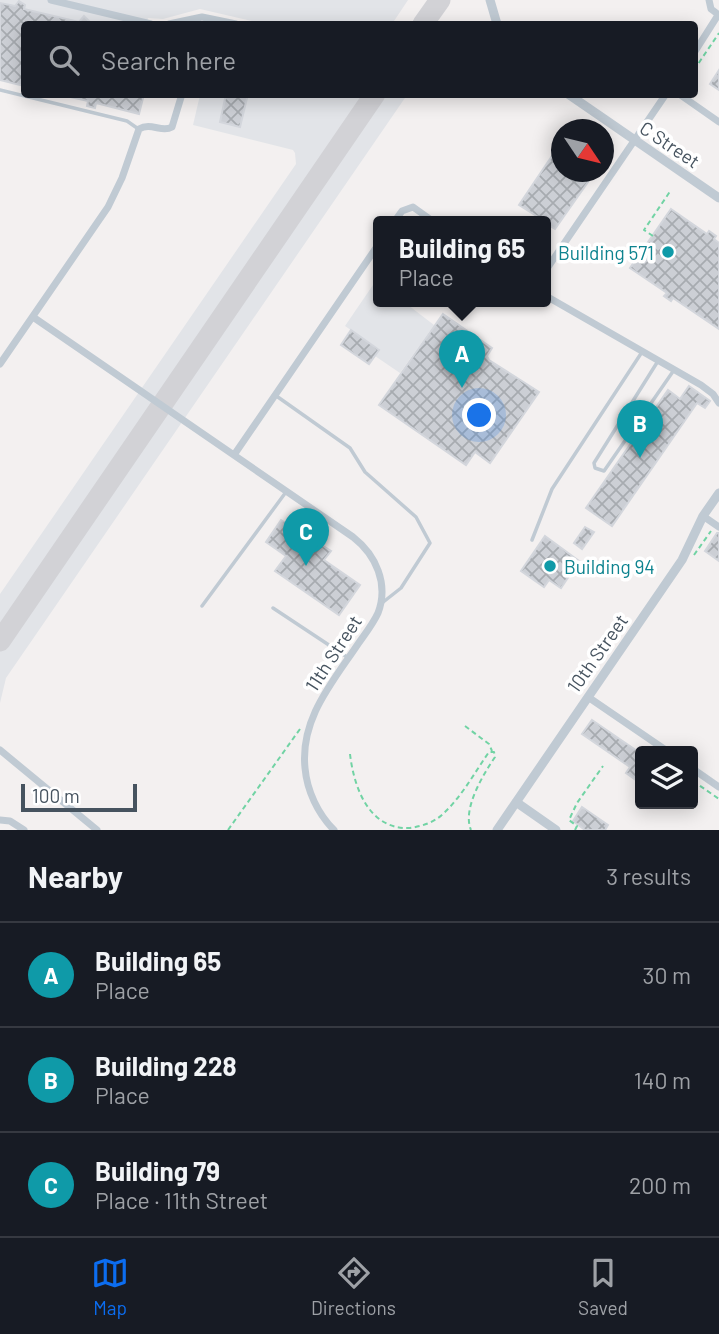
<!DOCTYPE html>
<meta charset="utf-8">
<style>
:root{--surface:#171b24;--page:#242831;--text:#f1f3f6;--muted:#9ea1a6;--line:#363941;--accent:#0c6df0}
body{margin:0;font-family:Barlow,sans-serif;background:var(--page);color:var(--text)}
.controls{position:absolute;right:21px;bottom:21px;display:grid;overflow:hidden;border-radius:7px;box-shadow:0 4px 18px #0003}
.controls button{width:63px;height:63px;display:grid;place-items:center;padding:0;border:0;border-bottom:2px solid var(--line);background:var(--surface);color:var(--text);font:35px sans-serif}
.compass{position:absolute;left:551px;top:119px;width:63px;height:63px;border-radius:50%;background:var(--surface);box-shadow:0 4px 18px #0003;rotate:125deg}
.scale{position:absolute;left:21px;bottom:18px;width:116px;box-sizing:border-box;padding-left:7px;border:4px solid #46535f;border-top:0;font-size:19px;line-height:24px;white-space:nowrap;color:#46535f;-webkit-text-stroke:5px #fff;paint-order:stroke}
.you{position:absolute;left:480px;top:416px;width:24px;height:24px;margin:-18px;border:5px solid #fff;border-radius:50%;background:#1a73e8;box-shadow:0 0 0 10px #1a73e833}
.badge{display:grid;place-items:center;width:46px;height:46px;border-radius:50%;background:var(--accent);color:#fff;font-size:23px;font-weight:700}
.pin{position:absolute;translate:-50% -58px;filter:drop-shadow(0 2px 4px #0008)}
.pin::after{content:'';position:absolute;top:37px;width:24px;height:21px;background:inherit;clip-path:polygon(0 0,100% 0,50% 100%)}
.popup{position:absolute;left:373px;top:216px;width:178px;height:91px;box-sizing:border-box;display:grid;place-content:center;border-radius:7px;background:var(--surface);filter:drop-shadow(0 2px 5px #0005);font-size:23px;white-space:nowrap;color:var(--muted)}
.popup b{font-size:26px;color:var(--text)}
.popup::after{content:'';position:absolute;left:50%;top:100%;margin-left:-14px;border:14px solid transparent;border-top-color:var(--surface)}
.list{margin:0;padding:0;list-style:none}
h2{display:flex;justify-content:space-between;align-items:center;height:91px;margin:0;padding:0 28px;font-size:30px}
h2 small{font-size:23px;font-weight:400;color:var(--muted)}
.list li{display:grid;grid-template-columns:46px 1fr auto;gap:21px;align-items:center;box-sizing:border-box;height:105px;padding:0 28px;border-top:2px solid var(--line)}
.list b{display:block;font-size:26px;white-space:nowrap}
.list p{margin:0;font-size:23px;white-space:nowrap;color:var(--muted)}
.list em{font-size:23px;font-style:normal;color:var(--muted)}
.icon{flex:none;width:38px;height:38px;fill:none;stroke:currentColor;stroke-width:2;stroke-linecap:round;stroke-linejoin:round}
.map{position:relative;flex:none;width:719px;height:830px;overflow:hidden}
.search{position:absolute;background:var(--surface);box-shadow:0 4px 18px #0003;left:21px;right:21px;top:21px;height:77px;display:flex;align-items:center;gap:18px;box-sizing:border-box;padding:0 24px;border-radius:7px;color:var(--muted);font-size:26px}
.sheet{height:406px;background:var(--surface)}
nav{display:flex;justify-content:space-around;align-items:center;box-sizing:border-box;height:98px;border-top:2px solid var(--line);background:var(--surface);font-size:19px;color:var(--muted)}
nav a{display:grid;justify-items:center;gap:4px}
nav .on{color:var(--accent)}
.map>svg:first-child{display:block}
.airport{fill:#e2e4e8}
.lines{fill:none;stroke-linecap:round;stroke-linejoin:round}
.taxiway{stroke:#d2d2d6;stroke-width:21}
.building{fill:url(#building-cross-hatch);stroke:#d3d6dc;stroke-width:2}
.path{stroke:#71d3a4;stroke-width:2;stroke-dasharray:5 3.5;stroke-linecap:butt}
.service{stroke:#c0cad3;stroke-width:3.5}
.minor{stroke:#c0cad3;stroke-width:7}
.tertiary{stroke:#c0cad3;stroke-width:9}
.culture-dot{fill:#0f9aa8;stroke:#fff;stroke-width:2.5}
.labels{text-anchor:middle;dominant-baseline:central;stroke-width:7;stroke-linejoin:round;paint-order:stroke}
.street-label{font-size:19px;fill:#46535f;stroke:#fff}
.culture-label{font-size:19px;fill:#0d838f;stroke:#fff;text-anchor:end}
</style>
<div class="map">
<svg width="719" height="830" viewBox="0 0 719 830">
<defs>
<pattern id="building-cross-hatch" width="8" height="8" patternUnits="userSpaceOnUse" patternTransform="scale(1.75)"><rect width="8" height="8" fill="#cccfd5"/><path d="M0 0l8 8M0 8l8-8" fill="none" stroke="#a7abb0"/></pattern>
</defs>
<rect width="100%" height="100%" fill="#f3f0f0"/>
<path class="airport" d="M0 0H408L392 24H265L200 9 163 19 148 18 146 24H90L85 16 79 22 24 9 22 2H17L15 6 0 3Z
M200 95H226L220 122 240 127 248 95H407L6 678 0 703V594L296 164 295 153 293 150 193 125Z
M375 282 378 284V302H404L434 325 400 373 375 356 379 349 345 326Z"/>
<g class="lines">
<path class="taxiway" d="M423 24 440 0
M0 641 375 94"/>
</g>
<path class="building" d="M19 1 25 5 24 9 79 22 84 16 89 21 88 24H24V86L0 80V3L15 6Z
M719 70V90L710 84Z
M70 94H144L139 114 96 103 95 108 87 106 88 101 70 97Z
M226 94H248L240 127 220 122Z
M562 141V172H595L555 229 550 226 546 232V222L519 205Z
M671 209 707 234 709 231 716 236 714 239 719 243V329L673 298 671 301 664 296 667 293 630 268Z
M443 314 492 348 487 356 489 360 539 392 490 463 475 452 466 465 379 405Z
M351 330 379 350 369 364 341 345Z
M689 386 710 401 705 408 697 403 612 526 586 508 668 390 680 399Z
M295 517 322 535 317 542 331 551 324 560 360 585 339 615 275 571 286 556 266 542 281 520 289 525Z
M585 527 594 532 582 549 574 543Z
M717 533H719V561L705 551Z
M545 536 579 561 561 588 549 580 544 587 521 571Z
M592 720 640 753V783L626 773 630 767 582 734Z
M582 807 608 825 605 830H585L573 821Z"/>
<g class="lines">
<path class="path" d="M694 70 719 33
M653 236 644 230 671 190
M694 555 711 531
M465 726 489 744 492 751
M350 754C354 788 369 830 410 828 423 826 435 822 444 813 462 796 475 772 489 752H494L495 757C483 775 462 809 471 830
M693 781 719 799
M228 830 300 729
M575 830 577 826 569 820 577 803 603 766"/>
<path class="service" d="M0 90 127 121 137 128
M658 361 594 463 595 468 604 471 674 370
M275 395 350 448 365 472 416 517 430 543 401 588 382 603
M532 540 552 489 642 352
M202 606 286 492
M273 608 347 657"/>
<path class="minor" d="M51 0 151 24
M709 0 711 9 719 15
M169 24 202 17 236 24
M694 53 718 15
M679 94 719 122
M394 222 402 211 413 207 434 222
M546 270 666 94
M546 296 701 385 713 394 719 403
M33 317 353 537C376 555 389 584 378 613 373 624 365 634 358 644 332 683 300 719 305 768 307 791 318 814 334 830
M0 364 108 207 122 178 139 129C151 122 162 133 172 127L182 94
M234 455 378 245
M703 516 719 527
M588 697 667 751
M0 750 97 830
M693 769 719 787
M0 820 10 821 24 830"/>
<path class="tertiary" d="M490 0 497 24
M568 94 719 198
M516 802 556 830
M497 830 682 560 703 516 719 493"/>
</g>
<g class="culture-dot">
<circle cx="668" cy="252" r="7"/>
<circle cx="550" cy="566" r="7"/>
</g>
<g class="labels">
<g class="street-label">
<text transform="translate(670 144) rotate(34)">C Street</text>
<text transform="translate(333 653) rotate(-57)">11th Street</text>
<text transform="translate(597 653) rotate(-55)">10th Street</text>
</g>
<g class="culture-label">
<text x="654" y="252">Building 571</text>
<text x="564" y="566" text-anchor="start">Building 94</text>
</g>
</g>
</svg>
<div class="controls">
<button><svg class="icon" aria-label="layers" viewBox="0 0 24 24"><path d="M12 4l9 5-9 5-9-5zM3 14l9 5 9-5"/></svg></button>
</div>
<svg class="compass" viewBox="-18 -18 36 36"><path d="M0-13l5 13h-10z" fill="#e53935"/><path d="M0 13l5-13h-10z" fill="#9ea1a6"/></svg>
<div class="scale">100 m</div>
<div class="you"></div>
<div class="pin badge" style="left:462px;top:388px;background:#0f9aa8">A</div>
<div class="popup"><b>Building 65</b>Place</div>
<div class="pin badge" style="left:640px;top:458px;background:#0f9aa8">B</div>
<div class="pin badge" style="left:306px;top:566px;background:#0f9aa8">C</div>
<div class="search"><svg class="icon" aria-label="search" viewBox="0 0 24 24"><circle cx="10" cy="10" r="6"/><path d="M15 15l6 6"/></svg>Search here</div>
</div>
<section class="sheet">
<h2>Nearby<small>3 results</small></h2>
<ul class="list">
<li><span class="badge" style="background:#0f9aa8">A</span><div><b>Building 65</b><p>Place</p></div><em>30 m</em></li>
<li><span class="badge" style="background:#0f9aa8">B</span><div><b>Building 228</b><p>Place</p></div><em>140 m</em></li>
<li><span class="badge" style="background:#0f9aa8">C</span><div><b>Building 79</b><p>Place · 11th Street</p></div><em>200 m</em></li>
</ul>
</section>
<nav>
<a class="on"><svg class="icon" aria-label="map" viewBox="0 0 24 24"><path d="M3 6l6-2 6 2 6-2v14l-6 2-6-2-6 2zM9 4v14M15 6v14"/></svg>Map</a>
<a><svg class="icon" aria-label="directions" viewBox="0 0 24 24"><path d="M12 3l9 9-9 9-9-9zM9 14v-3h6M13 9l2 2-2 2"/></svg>Directions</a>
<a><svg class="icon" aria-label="saved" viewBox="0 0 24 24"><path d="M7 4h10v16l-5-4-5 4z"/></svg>Saved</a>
</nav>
